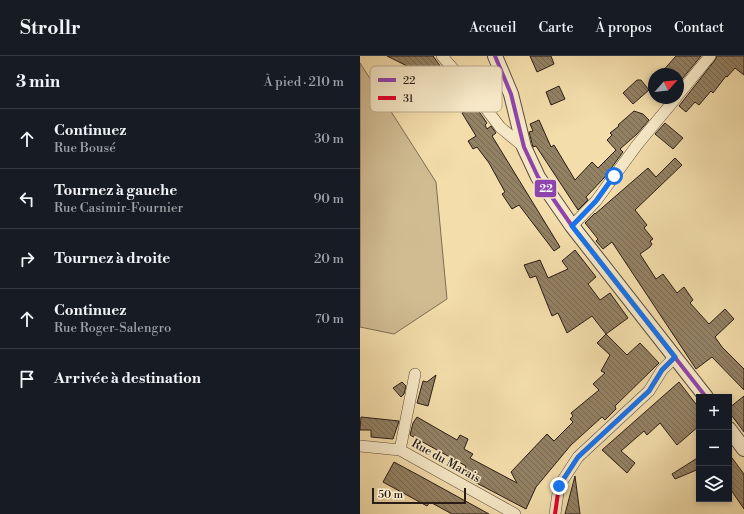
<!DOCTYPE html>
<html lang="fr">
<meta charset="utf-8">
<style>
:root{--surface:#171b24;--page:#242831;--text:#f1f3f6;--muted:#9ea1a6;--line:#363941}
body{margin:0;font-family:"Libre Bodoni",serif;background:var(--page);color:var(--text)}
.controls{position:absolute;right:12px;bottom:12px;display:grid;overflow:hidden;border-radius:0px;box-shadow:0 2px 6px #0003}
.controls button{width:36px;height:36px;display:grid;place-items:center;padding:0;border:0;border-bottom:1px solid var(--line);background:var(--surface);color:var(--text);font:20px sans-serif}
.compass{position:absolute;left:288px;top:12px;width:36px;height:36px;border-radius:50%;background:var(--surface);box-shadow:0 2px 6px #0003;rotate:63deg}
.scale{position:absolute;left:12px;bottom:10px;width:94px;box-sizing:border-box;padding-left:4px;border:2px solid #2a1d17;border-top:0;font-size:11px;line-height:14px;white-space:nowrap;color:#2a1d17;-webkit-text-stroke:3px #f7e9c8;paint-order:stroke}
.stop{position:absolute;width:12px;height:12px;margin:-9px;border:3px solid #1a73e8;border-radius:50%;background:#fff}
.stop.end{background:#1a73e8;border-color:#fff;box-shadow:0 1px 4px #0008}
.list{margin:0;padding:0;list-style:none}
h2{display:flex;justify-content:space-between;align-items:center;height:52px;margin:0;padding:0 16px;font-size:17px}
h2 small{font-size:13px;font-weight:400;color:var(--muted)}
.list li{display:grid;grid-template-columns:26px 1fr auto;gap:12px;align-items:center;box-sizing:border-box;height:60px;padding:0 16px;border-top:1px solid var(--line)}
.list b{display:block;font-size:15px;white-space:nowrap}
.list p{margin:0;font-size:13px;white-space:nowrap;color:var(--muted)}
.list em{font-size:13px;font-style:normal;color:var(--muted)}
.icon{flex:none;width:22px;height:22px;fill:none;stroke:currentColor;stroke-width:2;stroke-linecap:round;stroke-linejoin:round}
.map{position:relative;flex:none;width:384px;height:458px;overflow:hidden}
header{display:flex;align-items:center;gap:24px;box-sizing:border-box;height:56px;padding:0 20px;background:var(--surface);border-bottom:1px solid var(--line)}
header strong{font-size:19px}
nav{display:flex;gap:22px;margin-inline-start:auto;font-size:14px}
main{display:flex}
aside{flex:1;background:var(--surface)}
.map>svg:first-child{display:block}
.green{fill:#d1bc92;stroke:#7e6c54}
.building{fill:url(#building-back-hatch);stroke:#2a1d17}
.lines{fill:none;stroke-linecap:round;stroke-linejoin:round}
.minor-casing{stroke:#5c4d3c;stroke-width:12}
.tertiary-casing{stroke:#5c4d3c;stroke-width:16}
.minor{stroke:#f7e9c8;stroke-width:11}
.tertiary{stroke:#f7e9c8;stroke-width:14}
.bus-1-casing{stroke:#f7e9c8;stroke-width:7}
.bus-2-casing{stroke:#f7e9c8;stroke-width:7}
.bus-1{stroke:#8e44ad;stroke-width:4}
.bus-2{stroke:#e4002b;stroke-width:4}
.route{stroke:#1a73e8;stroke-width:5}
.labels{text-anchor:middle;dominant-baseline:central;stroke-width:3;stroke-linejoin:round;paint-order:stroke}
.street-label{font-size:12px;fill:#2a1d17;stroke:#f7e9c8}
.key{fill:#f7e9c8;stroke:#baac93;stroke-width:1}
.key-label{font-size:11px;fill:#2a1d17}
.line-badge{stroke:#f7e9c8;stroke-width:1.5}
.badge-label{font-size:11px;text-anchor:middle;font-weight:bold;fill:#fff}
</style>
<header>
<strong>Strollr</strong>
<nav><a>Accueil</a><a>Carte</a><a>À propos</a><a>Contact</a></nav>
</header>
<main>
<aside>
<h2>3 min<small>À pied · 210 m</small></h2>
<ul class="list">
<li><svg class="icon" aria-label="ahead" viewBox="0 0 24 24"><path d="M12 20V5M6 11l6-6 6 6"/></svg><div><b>Continuez</b><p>Rue Bousé</p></div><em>30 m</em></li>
<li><svg class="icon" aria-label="left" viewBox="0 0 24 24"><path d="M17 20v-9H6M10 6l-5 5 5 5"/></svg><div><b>Tournez à gauche</b><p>Rue Casimir-Fournier</p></div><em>90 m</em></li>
<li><svg class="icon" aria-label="right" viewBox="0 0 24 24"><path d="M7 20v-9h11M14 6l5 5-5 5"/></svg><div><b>Tournez à droite</b></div><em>20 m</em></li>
<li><svg class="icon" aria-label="ahead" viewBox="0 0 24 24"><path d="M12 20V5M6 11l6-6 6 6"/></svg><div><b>Continuez</b><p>Rue Roger-Salengro</p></div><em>70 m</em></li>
<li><svg class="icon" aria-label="arrive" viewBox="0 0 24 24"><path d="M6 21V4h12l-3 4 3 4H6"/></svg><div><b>Arrivée à destination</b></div></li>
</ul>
</aside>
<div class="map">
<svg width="384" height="458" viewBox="0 0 384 458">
<defs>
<pattern id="building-back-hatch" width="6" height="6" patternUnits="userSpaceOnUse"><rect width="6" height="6" fill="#938164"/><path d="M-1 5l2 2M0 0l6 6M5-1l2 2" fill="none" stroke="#786951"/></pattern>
</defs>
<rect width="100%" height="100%" fill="#f3ddab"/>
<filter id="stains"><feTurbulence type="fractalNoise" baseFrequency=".005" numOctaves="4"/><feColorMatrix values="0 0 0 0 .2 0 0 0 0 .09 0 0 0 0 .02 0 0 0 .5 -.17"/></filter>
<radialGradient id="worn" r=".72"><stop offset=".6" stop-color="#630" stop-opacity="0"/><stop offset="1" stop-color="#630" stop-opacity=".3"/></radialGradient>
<path class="green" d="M0 7 76 126 87 243 34 278 0 271Z"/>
<path class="building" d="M27 0H73L103 42 88 53 81 44 79 48 68 32 54 36 47 22 31 30 27 21 47 10Z
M170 0H191L194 8 177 16Z
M316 0H341L318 28V18H300Z
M357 0H384V19L375 12 367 21 366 20 353 37 351 35 339 49 335 46 326 56 319 50 355 4Z
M277 24H281L289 34 273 48 263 37Z
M199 30 205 43 191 49 186 36Z
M115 50 127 67 125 69 127 73 131 70 136 77 132 80 200 191 194 195 159 149 152 153 142 138 145 136 129 107 117 91 113 93 108 85 116 80 102 57Z
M274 55 283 58 289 64 277 78 260 93 263 96 244 122 226 141 228 144 218 154 176 90 173 91 169 76 173 75 170 68 179 64 191 91 194 89 215 124 232 106 238 112 256 94 247 84 252 79 250 77 259 70 258 69Z
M305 67 323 82 313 93 295 78Z
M315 102 322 109 275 154 287 169 284 172 293 183 290 185 292 188 290 191 280 198 296 223 303 218 317 237 324 231 333 244 330 247 349 268 365 253 374 263 355 281 362 291 384 313V334L352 301 336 313 252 186 243 193 236 185 238 183 225 167 235 157V158L288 112 296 121Z
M215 194 236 221 228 228 240 244 250 237 268 262 246 278 232 260 207 277 198 257 192 260 176 220 170 222 164 209 180 204 188 222 208 213 202 205Z
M246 278 267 299 280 287 299 307 255 350 256 353 245 364 242 361 211 389 176 431 166 453 107 422 109 419 103 416 106 410 50 379 53 367 57 361 97 384 100 379 108 383 104 393 113 398 110 402 157 427 151 416 187 378 194 385 213 366 210 363 213 360 211 357 239 334 233 328 245 317 241 315 250 299 237 287Z
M76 319 68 350 57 347 63 325 67 326Z
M42 326 46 330 44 338 41 341 33 332Z
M319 326 339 352V370L317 389 300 367 287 379 284 375 261 395 275 407 267 417 242 394Z
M384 340V376L369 356V352Z
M1 361 39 365 33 383 11 381V374H0Z
M369 398 384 418V453L369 431Z
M339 401V413L315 423 312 418Z
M34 406 60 420 129 458H92L70 446 67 450 23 426Z
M215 420 220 458H205Z"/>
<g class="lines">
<g class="minor-casing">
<path id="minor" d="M82 0 114 37 140 71 164 91
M318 39 350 0
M212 170 236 145 277 89 316 42
M0 390 40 394 155 458
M40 394 55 318
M195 458 199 430 218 401 289 335 302 314 315 301"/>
</g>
<g class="tertiary-casing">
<path id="tertiary" d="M135 0 151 38 164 91 178 121 212 170 346 341
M369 373 384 393"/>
</g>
<use href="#minor" class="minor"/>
<use href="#tertiary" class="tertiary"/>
<g class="bus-1-casing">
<path id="bus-1" d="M135 0 151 38 164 91 178 121 212 170 346 341"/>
</g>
<g class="bus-2-casing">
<path id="bus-2" d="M195 458 199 430 218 401 289 335 302 314 315 301"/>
</g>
<use href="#bus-1" class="bus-1"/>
<use href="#bus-2" class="bus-2"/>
</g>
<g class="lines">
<path class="route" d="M199 430 218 401 289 335 302 314 315 301 212 170 236 145 254 120"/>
</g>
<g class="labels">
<g class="street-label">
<text transform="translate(86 405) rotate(29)">Rue du Marais</text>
</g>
</g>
<rect x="10" y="10" width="132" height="46" rx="6" class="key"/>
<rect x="18" y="22" width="18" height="4" fill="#8e44ad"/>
<rect x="18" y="40" width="18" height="4" fill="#e4002b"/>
<g class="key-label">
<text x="43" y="28">22</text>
<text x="43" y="46">31</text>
</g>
<rect class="line-badge" x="174" y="123" width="23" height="19" rx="4" fill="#8e44ad"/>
<g class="badge-label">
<text x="186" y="136">22</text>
</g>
<rect width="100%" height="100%" filter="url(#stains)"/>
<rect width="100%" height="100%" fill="url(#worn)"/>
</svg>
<div class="controls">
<button>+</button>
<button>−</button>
<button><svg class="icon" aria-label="layers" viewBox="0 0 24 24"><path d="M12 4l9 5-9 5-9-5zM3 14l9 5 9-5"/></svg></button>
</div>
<svg class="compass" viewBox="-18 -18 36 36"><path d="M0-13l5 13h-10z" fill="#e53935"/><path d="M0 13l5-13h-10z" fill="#9ea1a6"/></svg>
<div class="scale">50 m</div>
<div class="stop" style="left:254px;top:120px"></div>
<div class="stop end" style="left:199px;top:430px"></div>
</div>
</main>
